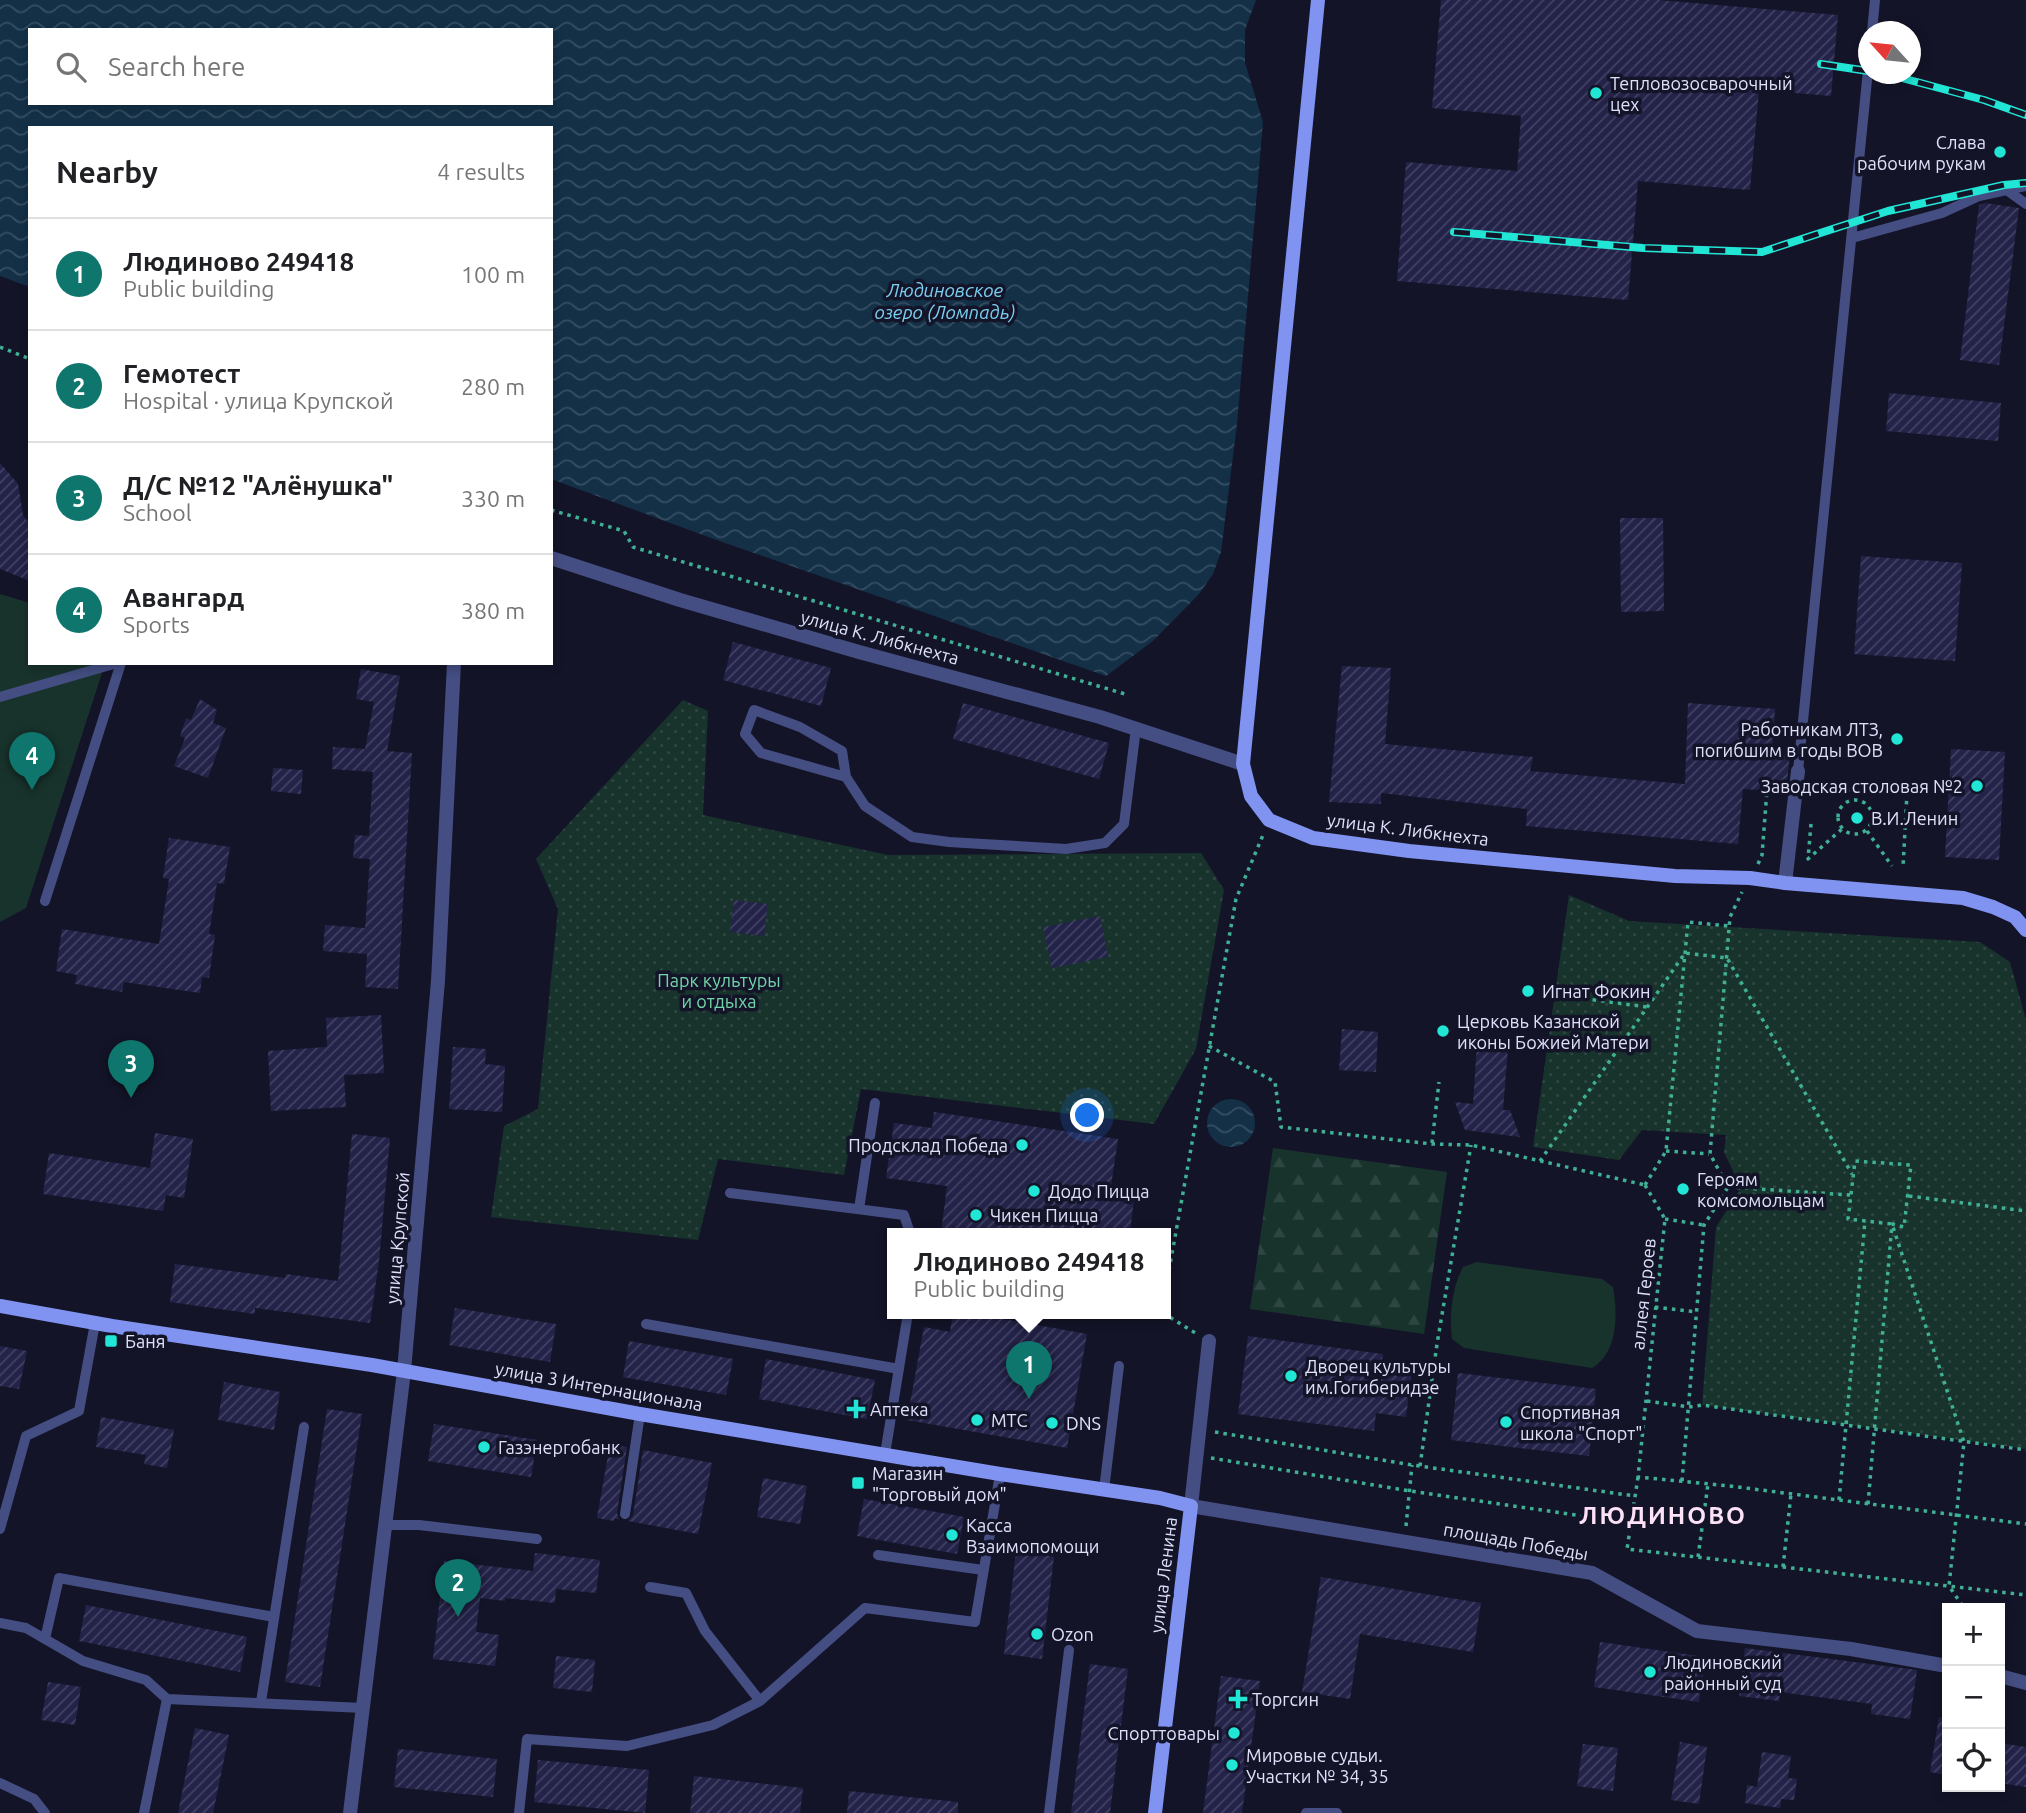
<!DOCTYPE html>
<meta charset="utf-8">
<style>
:root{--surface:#fff;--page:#f2f2f2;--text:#202124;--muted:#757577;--line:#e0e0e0;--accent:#0f766e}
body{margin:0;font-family:Ubuntu,sans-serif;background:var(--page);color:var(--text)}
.controls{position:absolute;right:21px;bottom:21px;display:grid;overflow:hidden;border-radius:0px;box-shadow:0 4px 10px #0003}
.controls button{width:63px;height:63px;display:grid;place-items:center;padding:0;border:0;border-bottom:2px solid var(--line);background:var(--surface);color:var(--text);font:35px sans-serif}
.compass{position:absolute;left:1858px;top:21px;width:63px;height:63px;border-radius:50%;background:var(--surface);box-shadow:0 4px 10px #0003;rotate:297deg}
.you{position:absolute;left:1088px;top:1116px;width:24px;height:24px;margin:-18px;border:5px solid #fff;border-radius:50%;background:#1a73e8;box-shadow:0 0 0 10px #1a73e833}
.badge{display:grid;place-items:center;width:46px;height:46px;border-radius:50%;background:var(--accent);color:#fff;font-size:23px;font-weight:700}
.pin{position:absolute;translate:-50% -58px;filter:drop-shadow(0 2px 4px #0008)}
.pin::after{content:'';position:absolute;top:37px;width:24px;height:21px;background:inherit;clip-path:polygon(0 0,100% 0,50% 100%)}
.popup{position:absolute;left:887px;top:1228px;width:284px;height:91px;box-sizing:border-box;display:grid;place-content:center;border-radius:0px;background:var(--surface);filter:drop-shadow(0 2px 5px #0005);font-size:23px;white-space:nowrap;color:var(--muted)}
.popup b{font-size:26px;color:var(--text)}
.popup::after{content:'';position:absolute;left:50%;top:100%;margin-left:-14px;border:14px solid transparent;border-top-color:var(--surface)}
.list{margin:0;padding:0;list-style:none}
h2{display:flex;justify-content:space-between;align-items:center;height:91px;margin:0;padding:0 28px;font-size:30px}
h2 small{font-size:23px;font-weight:400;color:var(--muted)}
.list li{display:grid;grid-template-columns:46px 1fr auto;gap:21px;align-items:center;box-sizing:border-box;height:112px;padding:0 28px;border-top:2px solid var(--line)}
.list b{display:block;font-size:26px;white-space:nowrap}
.list p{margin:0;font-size:23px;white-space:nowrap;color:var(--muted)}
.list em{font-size:23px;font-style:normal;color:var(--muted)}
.icon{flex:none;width:38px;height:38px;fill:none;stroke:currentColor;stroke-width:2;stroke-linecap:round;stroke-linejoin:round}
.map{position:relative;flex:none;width:2026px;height:1813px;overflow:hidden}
.search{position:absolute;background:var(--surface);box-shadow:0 4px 10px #0003;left:28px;top:28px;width:525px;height:77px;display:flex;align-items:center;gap:18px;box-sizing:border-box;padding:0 24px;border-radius:0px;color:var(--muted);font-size:26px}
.panel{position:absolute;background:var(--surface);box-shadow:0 4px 10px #0003;left:28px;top:126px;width:525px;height:539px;border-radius:0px}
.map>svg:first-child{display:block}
.forest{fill:url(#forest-firs)}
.park{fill:url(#park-dots)}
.garden{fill:#18322c}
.water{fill:url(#water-waves);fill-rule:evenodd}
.building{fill:url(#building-hatch)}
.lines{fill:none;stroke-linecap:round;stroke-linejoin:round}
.path{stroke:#3fb094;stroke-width:3.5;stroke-dasharray:3.5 5;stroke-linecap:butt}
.lane{stroke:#444e82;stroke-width:10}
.street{stroke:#444e82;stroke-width:14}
.secondary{stroke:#8193f1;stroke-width:14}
.rail-casing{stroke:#21e6d5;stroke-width:8}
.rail{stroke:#141429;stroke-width:5;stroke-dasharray:16;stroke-linecap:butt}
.poi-dot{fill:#21e6d5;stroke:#141429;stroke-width:2.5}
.labels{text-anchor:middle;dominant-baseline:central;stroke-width:7;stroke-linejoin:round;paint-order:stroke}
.poi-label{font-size:18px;fill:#dfe1fb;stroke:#141429;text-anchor:start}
.street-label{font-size:18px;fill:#dfe1fb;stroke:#141429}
.park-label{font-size:18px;fill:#72d5a9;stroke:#141429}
.water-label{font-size:19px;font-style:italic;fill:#79cff0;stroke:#141429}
.district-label{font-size:24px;font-weight:bold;letter-spacing:2px;fill:#fce1f7;stroke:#141429}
</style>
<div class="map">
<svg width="2026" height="1813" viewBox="0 0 2026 1813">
<defs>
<pattern id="forest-firs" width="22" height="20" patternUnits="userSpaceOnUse" patternTransform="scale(1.75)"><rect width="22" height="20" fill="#18322c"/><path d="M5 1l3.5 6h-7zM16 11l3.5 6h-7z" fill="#2e4641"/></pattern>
<pattern id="park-dots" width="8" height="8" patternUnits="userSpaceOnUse" patternTransform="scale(1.75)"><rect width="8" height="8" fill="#18322c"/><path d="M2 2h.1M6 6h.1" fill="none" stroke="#2e4641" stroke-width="1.8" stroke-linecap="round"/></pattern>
<pattern id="water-waves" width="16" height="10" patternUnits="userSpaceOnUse" patternTransform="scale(1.75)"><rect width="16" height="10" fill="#133047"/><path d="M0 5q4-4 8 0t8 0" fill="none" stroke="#354e62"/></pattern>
<pattern id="building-hatch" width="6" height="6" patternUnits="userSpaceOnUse" patternTransform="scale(1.75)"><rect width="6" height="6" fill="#232248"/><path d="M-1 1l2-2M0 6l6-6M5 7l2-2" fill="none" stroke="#424263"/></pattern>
</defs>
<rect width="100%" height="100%" fill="#141429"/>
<path class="forest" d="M1273 1148 1447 1172 1424 1334 1250 1309Z"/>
<path class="park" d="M683 700 708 711 703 815 888 855 1201 853 1224 890 1196 1049 1154 1124 861 1089 844 1175 718 1159 698 1240 491 1217 504 1126 538 1109 558 909 536 859Z
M1569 895 1629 921 1980 942 2010 962 2026 1020V1449L1702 1405 1716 1227 1741 1188 1724 1152 1726 1135 1642 1130 1619 1160 1533 1147Z"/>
<path class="garden" d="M0 594 30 603V663H95L102 673 26 908 0 922Z
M1477 1262 1602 1279 1613 1287C1618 1314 1618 1353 1592 1368L1464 1348 1452 1339C1449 1316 1452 1287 1463 1267Z"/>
<path class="water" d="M0 0H1256L1245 30V63L1263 122 1237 424 1221 552 1213 574 1199 594 1153 641 1106 676 711 538 551 479V128H30V287L0 276ZM30 30H551V103H30Z
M1207 1123a24 24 0 1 1 48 0a24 24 0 1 1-48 0Z"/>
<path class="building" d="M1441 0H1658L1838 15 1831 96 1759 90 1750 190 1638 181 1628 300 1397 281 1406 162 1517 171 1521 116 1432 108Z
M1985 203 2019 208 1999 365 1960 360 1979 205Z
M1889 393 2001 403 1998 441 1886 431Z
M0 463 18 484 23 515 30 524V581L0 569Z
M1620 518H1663L1664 611 1621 612Z
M1861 556 1962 563 1955 661 1854 654Z
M733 642 831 668 821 706 723 680Z
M1342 666 1391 668 1385 744 1533 757 1530 771 1685 784 1688 703 1775 709 1772 753 1790 754 1786 792 1743 789 1738 844 1526 826 1527 809 1381 793V804L1329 802Z
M361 669 400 676 387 751 412 753 398 989 365 987 367 954 323 951 325 925 365 928 370 859 353 858 355 835 369 836 373 772 332 769 333 747 365 749 374 702 356 699Z
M200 699 217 710 213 723 226 728 208 778 174 766 185 738 180 736 186 718 191 720Z
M963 703 1109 743 1099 779 953 739Z
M1951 749 2005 752 1999 860 1945 857Z
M273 768 303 770 301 794 271 791Z
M169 838 230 847 224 884 217 883 209 934 215 935 209 978 202 977 200 993 124 982 122 992 75 984 77 975 56 971 62 929 159 944 169 879 163 878Z
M734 900 768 904 764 936 730 932Z
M1100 916 1108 957 1052 968 1043 927Z
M381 1015 384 1073 344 1075 346 1107 271 1111 268 1051 327 1047 326 1018Z
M1342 1029 1378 1032 1376 1072 1339 1070Z
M1477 1044 1508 1048 1503 1110H1510L1520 1137 1465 1130 1455 1102 1473 1104Z
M453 1047 486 1049 485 1064 505 1066 502 1112 449 1109Z
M934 1112 1118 1139 1111 1186 1135 1189 1130 1233H941L947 1186 886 1178 894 1123 932 1128Z
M155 1133 193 1139 184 1198 166 1195 163 1211 43 1194 49 1153 150 1168Z
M352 1134 390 1138 379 1261 370 1323 255 1308V1314L170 1302 175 1264 285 1278 286 1274 338 1281Z
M455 1308 556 1324 550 1362 449 1345Z
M953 1313H969L1087 1334 1067 1448 907 1420 924 1327 950 1332Z
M1248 1336 1383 1354 1381 1366 1412 1370 1406 1417 1376 1413 1374 1431 1238 1414Z
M629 1341 733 1359 726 1395 623 1377Z
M0 1346 27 1351 19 1389 0 1386Z
M766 1359 875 1380 867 1419 759 1399Z
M1458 1373 1596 1389 1589 1456 1451 1440Z
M224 1382 280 1392 274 1430 218 1420Z
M327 1409 362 1414 320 1687 285 1682Z
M101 1417 174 1430 167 1468 144 1464 146 1455 96 1447Z
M434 1424 537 1440 531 1477 428 1461Z
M610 1444 627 1447 617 1513 619 1519H615L614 1521 597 1518Z
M643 1450 712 1463 698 1534 628 1521 633 1515Z
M763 1478 807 1486 800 1524 757 1517Z
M864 1499 964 1517 957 1554 857 1536Z
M1016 1552 1054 1556 1042 1659 1004 1654Z
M535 1553 600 1560 596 1593 556 1589 555 1603 505 1598V1601L480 1598 476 1632 499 1635 495 1666 433 1659 444 1561 533 1571Z
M1321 1577 1481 1603 1473 1652 1360 1634 1350 1699 1302 1692Z
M86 1605 247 1637 240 1672 79 1641Z
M1600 1642 1706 1657 1699 1702 1594 1687Z
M1745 1648 1917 1670 1910 1719 1871 1714 1872 1704 1780 1692 1779 1701 1739 1696Z
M556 1656 595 1660 592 1692 553 1688Z
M1090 1664 1128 1669 1110 1813H1071Z
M1221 1676 1260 1681 1242 1813H1203Z
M48 1682 81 1687 75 1725 41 1720Z
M1939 1717 1947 1718V1775L1930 1772Z
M195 1728 229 1735 213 1813H178Z
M1680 1742 1707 1747 1699 1804 1671 1800Z
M2000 1743 2026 1747V1787L2000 1783Z
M1583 1744 1618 1748 1613 1791 1577 1786Z
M398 1749 497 1759 493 1797 394 1787Z
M1762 1752 1791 1756 1788 1778 1797 1779 1794 1800 1781 1799 1780 1808 1745 1803 1747 1785 1757 1787Z
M538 1760 649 1770 645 1813 534 1802Z
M694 1776 803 1788 800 1813H690Z
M849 1791 958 1802V1813H847Z"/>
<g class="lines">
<path class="path" d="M0 347 30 359
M551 510 624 531 633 547 1125 694
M1813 788 1907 793 1903 867
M1838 817a17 17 0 1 1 34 0a17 17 0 1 1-34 0Z
M1811 824 1808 859 1842 829
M1867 831 1892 866
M1758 864 1762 855 1767 790
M1542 993 1647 1007
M1209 1046 1275 1082 1281 1127 1432 1144 1471 1145 1645 1185
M1432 1143 1439 1082
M1666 1151 1709 1154
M1540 1161 1685 953 1727 958 1852 1174
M1645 1185 1665 1219 1638 1477 1730 1486 2026 1524
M1645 1185 1666 1151 1688 922 1729 926
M1728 1187 1850 1195
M1909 1196 2026 1211
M1665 1219 1704 1225
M1166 1287 1236 899 1263 835
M1655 1307 1697 1312
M1163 1313 1197 1334
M1647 1401 1689 1407 1702 1405 2026 1450
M1215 1432 1412 1465 1635 1496
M1211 1458 1410 1491 1631 1523
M1420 1466 1437 1344 1471 1145
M1638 1477 1627 1549 2026 1595
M1682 1481 1704 1225 1728 1187 1710 1154 1730 917 1742 892
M1839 1500 1865 1221
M1868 1504 1892 1224 1904 1227 1911 1165 1855 1161 1848 1219 1892 1224 1964 1442 1949 1586 1964 1608
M1406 1526 1412 1465
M1698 1557 1708 1484
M1783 1567 1791 1494"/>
<path class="lane" d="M1872 32 1875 0
M2008 191 2026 204
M1852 238 1942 213 1979 196 2026 186
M0 697 117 663
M1798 771 1868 70
M846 777 761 753 745 734 754 710 800 727 842 751 846 777 865 806 912 837 949 842 1066 849 1105 843 1124 824 1136 728
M45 901 121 663
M730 1193 904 1215 910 1233
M859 1209 875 1103
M646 1324 899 1369
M885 1454 908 1313
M1104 1490 1119 1366
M625 1514 640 1414
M385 1525H419L537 1539
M0 1529 26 1436 79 1411 95 1323
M878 1555 983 1570
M650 1587 686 1593 705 1631 760 1701
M0 1623 26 1628 83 1661 146 1680 167 1699
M45 1639 59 1578 274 1617
M261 1702 304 1427
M0 1783 34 1799 45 1813
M144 1813 167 1699 363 1708
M519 1813 527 1739 627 1746 713 1725 760 1701 865 1608 975 1622 1000 1474
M1049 1813 1069 1650
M1306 1813H1337"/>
<path class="street" d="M551 558 680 600 859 652 1100 717 1243 764
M1785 883 1798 771
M1209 1341 1191 1506 1592 1573 1697 1631 1851 1649 1947 1666
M2000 1676 2026 1683
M350 1813 404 1371 438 981 454 663"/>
<path class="secondary" d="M1318 0 1243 764 1251 796 1269 820 1313 838 1409 851 1675 876 1750 878 1785 883 1963 898 1993 907 2015 917 2026 930
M0 1306 112 1326 372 1365 640 1414 1000 1474 1160 1498 1191 1506 1155 1813"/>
<g class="rail-casing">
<path id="rail" d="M1821 64 1868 71
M1887 74 1984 100 2026 115
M1454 232 1643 248 1762 252 1888 211 2004 185 2026 183"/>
</g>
<use href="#rail" class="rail"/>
</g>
<g class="poi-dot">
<circle cx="1596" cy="93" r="7"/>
<circle cx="2000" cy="152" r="7"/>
<circle cx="1897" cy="739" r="7"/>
<circle cx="1977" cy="786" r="7"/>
<circle cx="1857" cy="818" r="7"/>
<circle cx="1528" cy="991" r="7"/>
<circle cx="1443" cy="1031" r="7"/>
<circle cx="1022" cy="1145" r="7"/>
<circle cx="1683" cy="1189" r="7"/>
<circle cx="1034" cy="1191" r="7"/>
<circle cx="976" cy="1215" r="7"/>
<rect x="104" y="1334" width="14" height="14" rx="3.5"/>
<circle cx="1291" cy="1376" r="7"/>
<path d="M852.5 1398.5h7v7h7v7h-7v7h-7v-7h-7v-7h7z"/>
<circle cx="977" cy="1420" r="7"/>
<circle cx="1506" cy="1422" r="7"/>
<circle cx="1052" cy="1423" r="7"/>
<circle cx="484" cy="1447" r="7"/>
<rect x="851" y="1476" width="14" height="14" rx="3.5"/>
<circle cx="952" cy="1535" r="7"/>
<circle cx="1037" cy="1634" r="7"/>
<circle cx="1650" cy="1672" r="7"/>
<path d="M1234.5 1688.5h7v7h7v7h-7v7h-7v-7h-7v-7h7z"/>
<circle cx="1234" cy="1733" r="7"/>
<circle cx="1232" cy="1765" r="7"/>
</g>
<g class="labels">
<g class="poi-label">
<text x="1610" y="83">Тепловозосварочный<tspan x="1610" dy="21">цех</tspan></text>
<text x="1986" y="142" text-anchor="end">Слава<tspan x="1986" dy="21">рабочим рукам</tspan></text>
<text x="1883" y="729" text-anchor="end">Работникам ЛТЗ,<tspan x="1883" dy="21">погибшим в годы ВОВ</tspan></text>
<text x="1963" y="786" text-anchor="end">Заводская столовая №2</text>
<text x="1871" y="818">В.И.Ленин</text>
<text x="1542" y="991">Игнат Фокин</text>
<text x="1457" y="1021">Церковь Казанской<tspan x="1457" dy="21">иконы Божией Матери</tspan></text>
<text x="1008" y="1145" text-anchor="end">Продсклад Победа</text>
<text x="1697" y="1179">Героям<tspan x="1697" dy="21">комсомольцам</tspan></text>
<text x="1048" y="1191">Додо Пицца</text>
<text x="990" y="1215">Чикен Пицца</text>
<text x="125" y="1341">Баня</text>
<text x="1305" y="1366">Дворец культуры<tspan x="1305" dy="21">им.Гогиберидзе</tspan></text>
<text x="870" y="1409">Аптека</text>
<text x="1520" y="1412">Спортивная<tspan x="1520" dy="21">школа "Спорт"</tspan></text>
<text x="991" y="1420">МТС</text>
<text x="1066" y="1423">DNS</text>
<text x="498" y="1447">Газэнергобанк</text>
<text x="872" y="1473">Магазин<tspan x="872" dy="21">"Торговый дом"</tspan></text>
<text x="966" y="1525">Касса<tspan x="966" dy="21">Взаимопомощи</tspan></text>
<text x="1051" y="1634">Ozon</text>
<text x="1664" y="1662">Людиновский<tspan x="1664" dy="21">районный суд</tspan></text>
<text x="1252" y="1699">Торгсин</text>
<text x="1220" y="1733" text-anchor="end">Спорттовары</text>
<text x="1246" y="1755">Мировые судьи.<tspan x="1246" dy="21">Участки № 34, 35</tspan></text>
</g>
<g class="street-label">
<text transform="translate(880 637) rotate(15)">улица К. Либкнехта</text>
<text transform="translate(1408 829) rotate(7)">улица К. Либкнехта</text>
<text transform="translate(397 1238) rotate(-85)">улица Крупской</text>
<text transform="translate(1643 1294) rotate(-84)">аллея Героев</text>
<text transform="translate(599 1386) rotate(10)">улица 3 Интернационала</text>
<text transform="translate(1516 1541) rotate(10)">площадь Победы</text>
<text transform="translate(1163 1575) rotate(-83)">улица Ленина</text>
</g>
<g class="park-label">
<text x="719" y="980">Парк культуры<tspan x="719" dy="21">и отдыха</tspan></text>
</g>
<g class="water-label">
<text x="945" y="290">Людиновское<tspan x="945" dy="22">озеро (Ломпадь)</tspan></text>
</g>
<g class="district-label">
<text x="1663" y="1515">ЛЮДИНОВО</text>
</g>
</g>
</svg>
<div class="controls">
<button>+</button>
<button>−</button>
<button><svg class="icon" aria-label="locate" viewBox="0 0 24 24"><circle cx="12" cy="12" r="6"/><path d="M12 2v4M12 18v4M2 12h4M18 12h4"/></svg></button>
</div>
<svg class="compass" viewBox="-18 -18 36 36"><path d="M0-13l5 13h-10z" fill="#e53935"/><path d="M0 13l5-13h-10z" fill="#757577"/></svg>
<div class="you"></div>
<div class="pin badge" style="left:1029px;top:1399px">1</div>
<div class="popup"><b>Людиново 249418</b>Public building</div>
<div class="pin badge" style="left:458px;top:1617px">2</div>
<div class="pin badge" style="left:131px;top:1098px">3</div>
<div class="pin badge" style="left:32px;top:790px">4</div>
<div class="search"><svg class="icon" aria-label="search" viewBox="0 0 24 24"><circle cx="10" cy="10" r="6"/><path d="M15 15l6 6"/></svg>Search here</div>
<section class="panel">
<h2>Nearby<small>4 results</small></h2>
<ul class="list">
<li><span class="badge">1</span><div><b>Людиново 249418</b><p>Public building</p></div><em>100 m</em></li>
<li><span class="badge">2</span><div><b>Гемотест</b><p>Hospital · улица Крупской</p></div><em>280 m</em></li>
<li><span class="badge">3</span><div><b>Д/С №12 &quot;Алёнушка&quot;</b><p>School</p></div><em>330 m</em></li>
<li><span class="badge">4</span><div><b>Авангард</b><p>Sports</p></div><em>380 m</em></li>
</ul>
</section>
</div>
